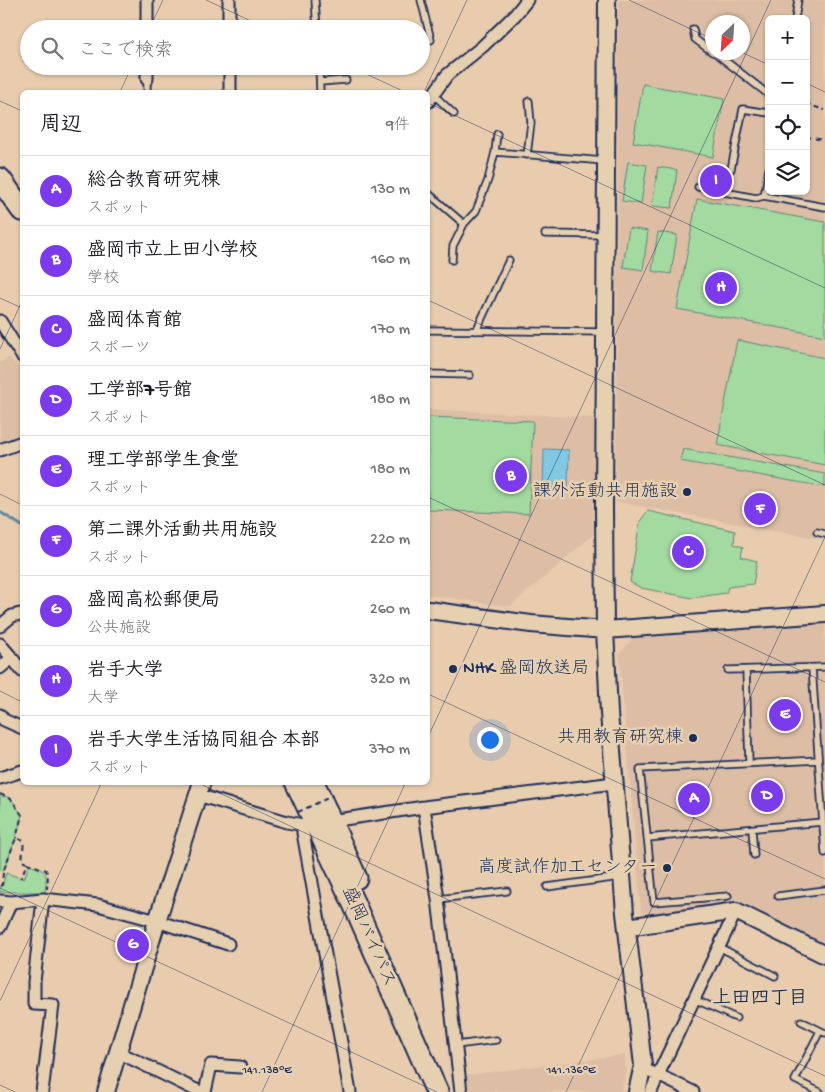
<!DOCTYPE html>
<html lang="ja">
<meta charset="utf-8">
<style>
:root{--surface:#fff;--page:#f2f2f2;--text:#202124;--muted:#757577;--line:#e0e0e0;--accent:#7c3aed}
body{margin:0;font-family:"Gochi Hand","Klee One",sans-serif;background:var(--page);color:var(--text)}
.controls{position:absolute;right:15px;top:15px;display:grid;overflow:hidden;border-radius:8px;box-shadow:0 1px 4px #0004}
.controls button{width:45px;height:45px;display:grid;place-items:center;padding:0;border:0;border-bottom:1px solid var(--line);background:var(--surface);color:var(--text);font:25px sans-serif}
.compass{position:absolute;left:705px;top:15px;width:45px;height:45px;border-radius:50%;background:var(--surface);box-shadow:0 1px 4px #0004;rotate:205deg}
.you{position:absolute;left:489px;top:739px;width:18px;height:18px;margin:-12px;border:4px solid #fff;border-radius:50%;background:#1a73e8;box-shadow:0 0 0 8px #1a73e833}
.badge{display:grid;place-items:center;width:32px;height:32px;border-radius:50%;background:var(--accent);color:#fff;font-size:16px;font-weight:700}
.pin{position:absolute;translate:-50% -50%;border:2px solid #fff;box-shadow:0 1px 5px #0006}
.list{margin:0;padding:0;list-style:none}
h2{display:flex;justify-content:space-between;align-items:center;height:65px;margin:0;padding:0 20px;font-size:21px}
h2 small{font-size:16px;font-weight:400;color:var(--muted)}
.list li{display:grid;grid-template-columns:32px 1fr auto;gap:15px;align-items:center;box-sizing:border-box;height:70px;padding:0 20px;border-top:1px solid var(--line)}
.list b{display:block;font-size:19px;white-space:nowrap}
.list p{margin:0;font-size:16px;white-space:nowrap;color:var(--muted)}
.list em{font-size:16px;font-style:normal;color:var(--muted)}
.icon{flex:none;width:28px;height:28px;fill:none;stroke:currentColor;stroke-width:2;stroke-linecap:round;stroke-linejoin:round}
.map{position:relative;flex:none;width:825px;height:1092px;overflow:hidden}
.search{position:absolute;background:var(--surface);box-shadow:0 1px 4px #0004;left:20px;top:20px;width:410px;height:55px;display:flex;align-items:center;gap:12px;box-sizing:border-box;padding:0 18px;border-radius:28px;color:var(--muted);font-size:19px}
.panel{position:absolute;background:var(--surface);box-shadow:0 1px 4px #0004;left:20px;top:90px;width:410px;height:695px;border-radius:8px}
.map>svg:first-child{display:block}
.built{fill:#ddbea5;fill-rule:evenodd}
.green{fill:#a2da9f;stroke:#5e847e}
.water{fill:#81c9e2;stroke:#588bad}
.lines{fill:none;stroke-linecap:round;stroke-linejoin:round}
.stream{stroke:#588bad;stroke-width:3}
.lane-casing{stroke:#1b2f5e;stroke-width:9}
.street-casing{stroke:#1b2f5e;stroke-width:15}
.secondary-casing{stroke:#1b2f5e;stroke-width:20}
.highway-casing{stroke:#1b2f5e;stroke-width:25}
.path{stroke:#1b2f5e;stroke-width:2;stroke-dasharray:5 4;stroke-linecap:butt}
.lane{stroke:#e7d0b0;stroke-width:5.5}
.street{stroke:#e7d0b0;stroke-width:11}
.secondary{stroke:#e7d0b0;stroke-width:16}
.highway{stroke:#e7d0b0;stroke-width:21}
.path-bridge{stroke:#1b2f5e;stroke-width:2;stroke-dasharray:5 4;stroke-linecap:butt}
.ticks{fill:none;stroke:#1b2f5e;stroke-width:1;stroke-opacity:0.45}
.poi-dot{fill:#1b2f5e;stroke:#e7d0b0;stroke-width:2}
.labels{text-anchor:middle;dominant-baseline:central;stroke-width:5;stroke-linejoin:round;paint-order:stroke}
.poi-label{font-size:18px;fill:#1b2f5e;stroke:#e7d0b0;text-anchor:end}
.street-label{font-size:18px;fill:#1b2f5e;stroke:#e7d0b0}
.neighbourhood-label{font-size:19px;font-weight:bold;fill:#1b2f5e;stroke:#e7d0b0}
.ticks-label{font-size:12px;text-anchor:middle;fill:#1b2f5e;stroke:#e7d0b0;stroke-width:5;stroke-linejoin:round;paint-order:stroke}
</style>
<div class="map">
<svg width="825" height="1092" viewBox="0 0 825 1092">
<rect width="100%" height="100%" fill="#e9ccad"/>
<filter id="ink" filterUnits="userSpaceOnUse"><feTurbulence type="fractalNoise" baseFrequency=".02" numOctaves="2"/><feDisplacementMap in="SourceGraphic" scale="10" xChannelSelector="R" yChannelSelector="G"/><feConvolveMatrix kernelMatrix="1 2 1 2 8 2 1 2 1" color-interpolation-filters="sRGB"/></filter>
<g filter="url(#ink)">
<path class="built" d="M618 0H825V540L616 502ZM769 19H806V191H769ZM712 22H742V52H712Z
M9 357 22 370V438L0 445V363Z
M428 409 595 418 593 535 510 607 428 595Z
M825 623V943L738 902 646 915 641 911 619 654 634 637Z
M625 1055 626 1069 622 1092 469 1091 466 1075Z"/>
<path class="green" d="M643 84 724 99 713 157 633 142Z
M628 162 647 165 641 204 622 201Z
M658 167 677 170 672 208 652 206Z
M697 199 825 222V336L677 309Z
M629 228 648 231 643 270 623 267Z
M658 232 677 235 671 274 652 271Z
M737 340 825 358V465L717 445Z
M428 417 533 421 529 514 428 510Z
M683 449 825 474V487L680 461Z
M648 511 735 531 734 544 743 547 741 557 757 561 753 584 728 587 726 593 692 598 641 588 630 582 640 521Z
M0 794 11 799 22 815 16 838 3 872 0 870Z
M29 865C49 872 47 872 45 892H0V886L2 887 6 873 24 879Z"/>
<path class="water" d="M544 449 569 450 568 489 543 488Z"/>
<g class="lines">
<path class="stream" d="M0 512 22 526"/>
<g class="lane-casing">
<path id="lane" d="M315 0 317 29
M421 0 431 40
M795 19 798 0
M317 27 353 28
M693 29 695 39 712 52
M714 52 769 95
M319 66 320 92
M147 79V92
M320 82 346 80
M433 94 454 114
M495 152 497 134
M527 155 531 123 529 101
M731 169 743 109 769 113
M769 169 764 196 825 207
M698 187 756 198 764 196
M428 193 464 224 476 211 488 180 495 152 604 161
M545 234 605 235
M452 260 453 246 464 224
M428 330 604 332
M476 331 509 260
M428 374 470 375
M817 532 825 534
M812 668 825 853
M728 670 825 667
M746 670 749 763
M752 829 754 855
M647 838 822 822
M547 887 620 877
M728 896 654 902 640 769 818 760
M778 896 825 890
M438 899 507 891
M719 947 775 976
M694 999 736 1018
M801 1021 825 1033
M820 1031 795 1080 820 1092
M456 1045 496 1040"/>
</g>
<g class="street-casing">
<path id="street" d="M147 0V29
M229 0V29
M147 66V79
M230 66V92
M428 102 447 75 483 46 515 15 527 0
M0 321 22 356
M0 450 22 442
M0 626 12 616 20 614 22 615
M0 644 12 658
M0 668 12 658 22 671
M0 715 4 720 22 728
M0 778 22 771
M198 795 287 822 303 825
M424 807 438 899 461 1092
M312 819 303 825V833L350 1092
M331 821 424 807 614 783
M0 901 11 902 43 899 98 905 157 921 228 944
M0 927 11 902
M118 1052 200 1092
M642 1069 658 1075 736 911
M42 1092 53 1005 34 1004V982L43 899
M205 1092 211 1065 240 1067
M651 1092 658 1075 693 1092"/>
</g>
<g class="secondary-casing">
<path id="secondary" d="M607 0 604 509 605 630 609 713 625 913 643 1065 637 1092
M428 610 531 624 605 630 825 614
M627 927 736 911 825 955
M106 1092 157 921 202 782"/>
</g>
<g class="highway-casing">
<path id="highway" d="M0 179 22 210
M296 782 354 904 437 1092
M313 782 356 878"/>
</g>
<path class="path" d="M806 104 825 110
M806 137 825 140
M0 794 11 799 22 815 16 838
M27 863 46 870 48 875 47 889
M0 885H2L3 872 16 838 24 841 22 861 27 863 21 878"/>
<use href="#lane" class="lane"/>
<use href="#street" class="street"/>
<use href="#secondary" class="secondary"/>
<use href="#highway" class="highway"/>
<path class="path-bridge" d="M298 812 332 796"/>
</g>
</g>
<path class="ticks" d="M206 0 268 29M629 0 712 39M149 29 163 0M741 52 769 65M349 66 405 92M806 83 825 92M120 92 132 66M424 92 467 0M0 101 22 111M428 103 825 288M0 298 22 308M428 300 825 485M0 349 22 301M0 494 22 505M428 497 825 682M0 691 22 702M428 694 825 879M428 737 771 0M196 782 825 1076M0 888 437 1092M0 1001 102 782M0 1085 15 1092M262 1092 406 782M566 1092 825 537"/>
<g class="poi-dot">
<circle cx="687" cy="492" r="5"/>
<circle cx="453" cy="669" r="5"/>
<circle cx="693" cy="738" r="5"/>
<circle cx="667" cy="868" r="5"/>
</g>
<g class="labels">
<g class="poi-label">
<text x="677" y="492">課外活動共用施設</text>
<text x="463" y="669" text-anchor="start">NHK 盛岡放送局</text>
<text x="683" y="738">共用教育研究棟</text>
<text x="657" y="868">高度試作加工センター</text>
</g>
<g class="street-label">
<text transform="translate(368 937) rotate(66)">盛岡バイパス</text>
</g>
<g class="neighbourhood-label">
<text x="760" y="999">上田四丁目</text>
</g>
</g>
<g class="ticks-label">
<text x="267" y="1073">141.138°E</text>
<text x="571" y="1073">141.136°E</text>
</g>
</svg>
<div class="controls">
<button>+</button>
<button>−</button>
<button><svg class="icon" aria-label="locate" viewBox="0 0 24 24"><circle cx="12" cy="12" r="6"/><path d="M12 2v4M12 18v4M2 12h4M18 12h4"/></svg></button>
<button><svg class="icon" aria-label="layers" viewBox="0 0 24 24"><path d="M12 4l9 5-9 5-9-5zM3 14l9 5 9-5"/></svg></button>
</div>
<svg class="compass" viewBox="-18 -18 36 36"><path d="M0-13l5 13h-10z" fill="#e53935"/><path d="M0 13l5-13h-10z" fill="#757577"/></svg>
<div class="you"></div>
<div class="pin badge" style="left:694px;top:799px">A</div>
<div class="pin badge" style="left:511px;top:476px">B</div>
<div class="pin badge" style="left:688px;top:552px">C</div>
<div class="pin badge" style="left:767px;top:796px">D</div>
<div class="pin badge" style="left:785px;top:715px">E</div>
<div class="pin badge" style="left:760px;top:509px">F</div>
<div class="pin badge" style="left:133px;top:945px">G</div>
<div class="pin badge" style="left:721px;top:288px">H</div>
<div class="pin badge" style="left:716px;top:181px">I</div>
<div class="search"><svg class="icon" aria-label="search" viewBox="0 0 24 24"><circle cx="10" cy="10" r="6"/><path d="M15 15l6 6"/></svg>ここで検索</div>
<section class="panel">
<h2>周辺<small>9件</small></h2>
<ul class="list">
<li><span class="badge">A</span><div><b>総合教育研究棟</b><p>スポット</p></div><em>130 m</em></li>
<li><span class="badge">B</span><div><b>盛岡市立上田小学校</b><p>学校</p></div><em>160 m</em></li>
<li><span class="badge">C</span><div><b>盛岡体育館</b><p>スポーツ</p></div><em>170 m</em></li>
<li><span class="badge">D</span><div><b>工学部7号館</b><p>スポット</p></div><em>180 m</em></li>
<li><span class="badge">E</span><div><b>理工学部学生食堂</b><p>スポット</p></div><em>180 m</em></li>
<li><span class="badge">F</span><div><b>第二課外活動共用施設</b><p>スポット</p></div><em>220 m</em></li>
<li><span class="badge">G</span><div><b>盛岡高松郵便局</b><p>公共施設</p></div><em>260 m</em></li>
<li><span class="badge">H</span><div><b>岩手大学</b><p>大学</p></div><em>320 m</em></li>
<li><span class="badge">I</span><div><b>岩手大学生活協同組合 本部</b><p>スポット</p></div><em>370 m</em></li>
</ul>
</section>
</div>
